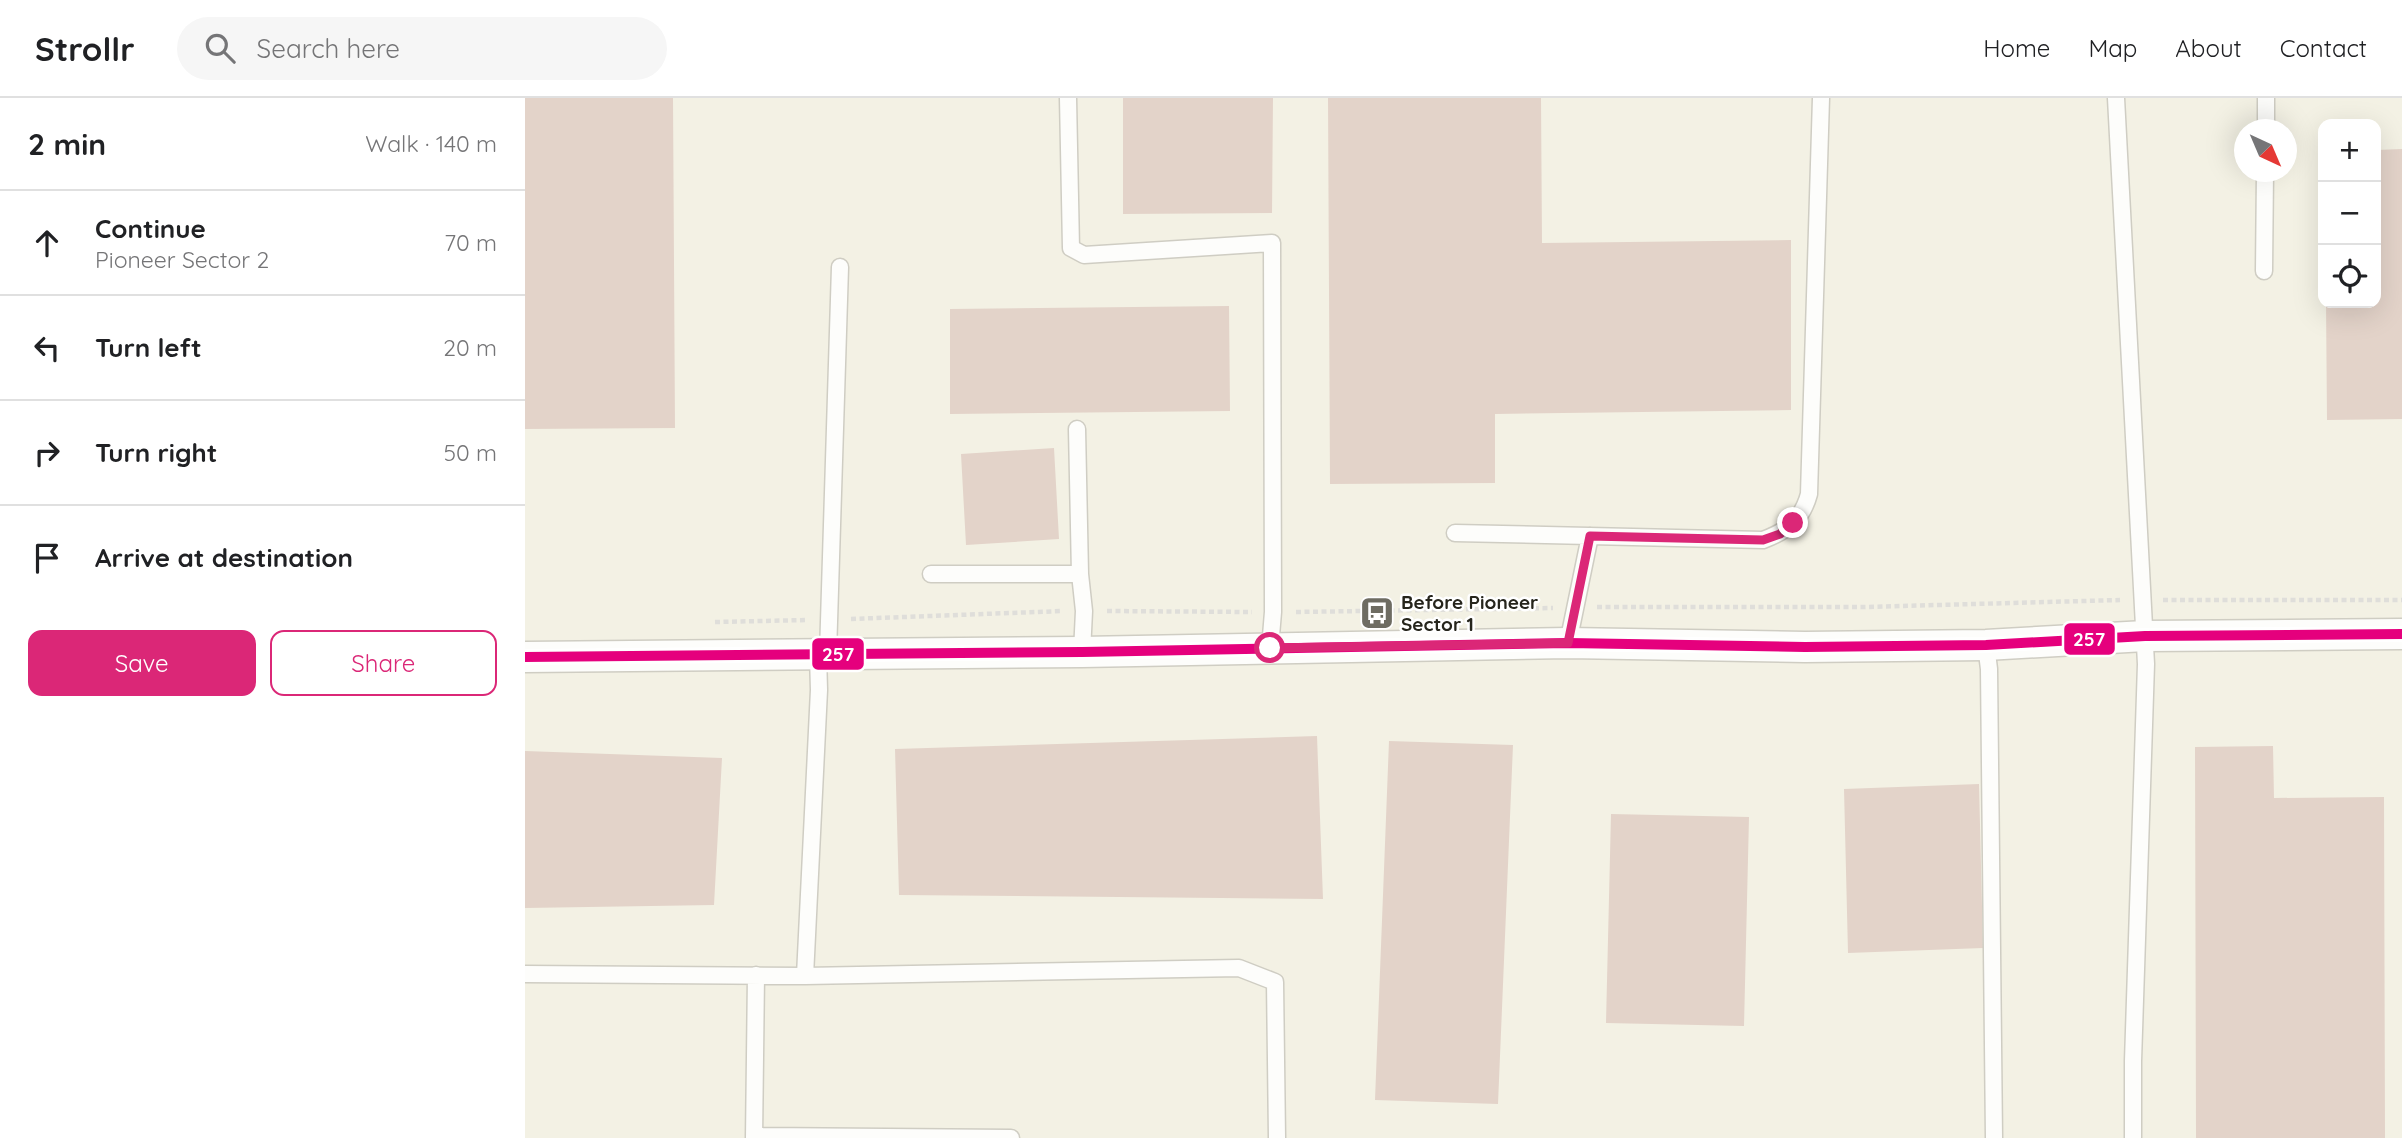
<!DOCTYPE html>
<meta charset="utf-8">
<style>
:root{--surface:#fff;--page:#f6f6f6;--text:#202124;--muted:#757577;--line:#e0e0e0;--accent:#db2777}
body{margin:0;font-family:Quicksand,sans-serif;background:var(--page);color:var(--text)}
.controls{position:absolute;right:21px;top:21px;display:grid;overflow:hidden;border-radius:14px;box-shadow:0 7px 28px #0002}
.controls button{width:63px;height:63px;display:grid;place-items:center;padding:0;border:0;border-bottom:2px solid var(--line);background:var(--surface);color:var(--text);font:35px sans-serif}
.compass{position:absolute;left:1709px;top:21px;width:63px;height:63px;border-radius:50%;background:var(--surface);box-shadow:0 7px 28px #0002;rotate:136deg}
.stop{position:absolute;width:21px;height:21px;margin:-16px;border:5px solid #db2777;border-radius:50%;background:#fff}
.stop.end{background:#db2777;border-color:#fff;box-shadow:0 2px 7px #0008}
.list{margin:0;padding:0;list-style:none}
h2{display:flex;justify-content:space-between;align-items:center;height:91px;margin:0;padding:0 28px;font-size:30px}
h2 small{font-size:23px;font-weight:400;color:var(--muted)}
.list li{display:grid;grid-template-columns:46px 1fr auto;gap:21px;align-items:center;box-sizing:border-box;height:105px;padding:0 28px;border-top:2px solid var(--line)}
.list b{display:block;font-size:26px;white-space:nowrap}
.list p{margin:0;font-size:23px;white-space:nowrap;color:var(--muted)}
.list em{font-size:23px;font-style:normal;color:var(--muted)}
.actions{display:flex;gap:14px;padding:21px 28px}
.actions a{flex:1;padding:16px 0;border:2px solid var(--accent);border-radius:14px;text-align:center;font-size:24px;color:var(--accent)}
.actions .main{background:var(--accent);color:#fff}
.icon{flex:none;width:38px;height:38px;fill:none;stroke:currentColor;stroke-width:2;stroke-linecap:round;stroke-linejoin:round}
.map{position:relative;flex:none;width:1877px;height:1040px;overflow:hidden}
header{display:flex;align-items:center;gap:42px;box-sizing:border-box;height:98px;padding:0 35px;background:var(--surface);border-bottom:2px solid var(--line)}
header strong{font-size:33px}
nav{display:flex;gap:38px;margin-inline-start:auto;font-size:24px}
.search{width:490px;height:63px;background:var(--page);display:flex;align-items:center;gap:18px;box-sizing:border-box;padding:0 24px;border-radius:38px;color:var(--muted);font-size:26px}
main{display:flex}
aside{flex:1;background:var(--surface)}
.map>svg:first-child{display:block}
.building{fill:#e3d3c9}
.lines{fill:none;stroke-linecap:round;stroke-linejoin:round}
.service-casing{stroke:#cfcdc3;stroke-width:19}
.minor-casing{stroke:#cfcdc3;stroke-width:33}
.path{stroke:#dfdeda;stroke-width:4.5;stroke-dasharray:5 3.5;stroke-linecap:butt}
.service{stroke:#fdfdfb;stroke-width:16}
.minor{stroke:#fdfdfb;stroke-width:30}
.bus-1-casing{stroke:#fff;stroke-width:16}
.bus-1{stroke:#e5007d;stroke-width:10}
.route{stroke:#db2777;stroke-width:9}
.labels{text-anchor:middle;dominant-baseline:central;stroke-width:5;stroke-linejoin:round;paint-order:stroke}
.poi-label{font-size:19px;font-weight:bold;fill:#26251c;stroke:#fff;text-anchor:start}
.line-badge{stroke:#fff;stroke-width:2.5}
.badge-label{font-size:19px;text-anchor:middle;font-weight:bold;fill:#fff}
</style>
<header>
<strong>Strollr</strong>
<div class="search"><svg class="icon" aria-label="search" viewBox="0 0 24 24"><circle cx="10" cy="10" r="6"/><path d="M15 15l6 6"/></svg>Search here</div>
<nav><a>Home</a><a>Map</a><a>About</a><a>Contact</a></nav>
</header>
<main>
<aside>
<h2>2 min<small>Walk · 140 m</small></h2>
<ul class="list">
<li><svg class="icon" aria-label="ahead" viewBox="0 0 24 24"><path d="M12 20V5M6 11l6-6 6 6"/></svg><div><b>Continue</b><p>Pioneer Sector 2</p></div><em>70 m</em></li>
<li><svg class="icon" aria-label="left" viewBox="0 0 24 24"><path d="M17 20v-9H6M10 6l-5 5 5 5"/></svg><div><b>Turn left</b></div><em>20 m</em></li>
<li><svg class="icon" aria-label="right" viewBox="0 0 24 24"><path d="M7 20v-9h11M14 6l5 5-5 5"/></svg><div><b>Turn right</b></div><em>50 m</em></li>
<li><svg class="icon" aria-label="arrive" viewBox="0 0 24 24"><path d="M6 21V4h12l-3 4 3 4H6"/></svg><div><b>Arrive at destination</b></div></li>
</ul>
<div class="actions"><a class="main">Save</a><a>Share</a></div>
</aside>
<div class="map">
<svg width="1877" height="1040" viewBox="0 0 1877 1040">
<rect width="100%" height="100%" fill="#f3f1e4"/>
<path class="building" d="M0 0H148L150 330 0 331Z
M598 0H748L747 115 598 116Z
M803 0H1016L1017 145 1266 142V312L970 316V385L805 386Z
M1877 51V321L1802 322 1801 205H1851V52Z
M704 208 705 313 425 316V211Z
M529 350 534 441 441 447 436 356Z
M792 638 798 801 374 797 370 651Z
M864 643 988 647 973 1006 850 1002Z
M1748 648 1749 700 1859 699 1860 1040H1671L1670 649Z
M0 653 197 660 189 807 0 810Z
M1454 686 1458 850 1323 855 1319 691Z
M1086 716 1224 719 1219 928 1081 925Z"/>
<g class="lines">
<g class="service-casing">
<path id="service" d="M543 0 546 150 559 157 747 145 748 514 745 550
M1591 0 1621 566 1608 963V1040
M1741 32V0
M1739 173 1740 74
M552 331 555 476 559 513 557 554
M930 435 1238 442C1262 433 1277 422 1284 396L1296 0
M406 476H555
M1043 545 1065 438
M1461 547 1464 571 1469 1040
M303 556 315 169
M0 876 280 878 714 870 750 884 752 1040
M280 878 294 592 293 557
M229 1038 486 1040
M229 1040 231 877"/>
</g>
<g class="minor-casing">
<path id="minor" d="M0 559 557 554 1043 545 1280 549 1461 547 1620 538 1877 536"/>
</g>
<path class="path" d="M1638 502H1877
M1072 509H1340L1595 502
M582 513 727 514
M771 514 1028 510
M326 521 538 513
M190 524 283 522"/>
<use href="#service" class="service"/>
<use href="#minor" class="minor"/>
<g class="bus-1-casing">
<path id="bus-1" d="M0 559 557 554 1043 545 1280 549 1461 547 1620 538 1877 536"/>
</g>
<use href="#bus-1" class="bus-1"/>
</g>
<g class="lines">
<path class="route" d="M745 550 1043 545 1065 438 1238 442 1255 436 1268 425"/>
</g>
<defs>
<g id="bus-square" transform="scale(1.75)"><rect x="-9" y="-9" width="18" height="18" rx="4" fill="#6e6c62" stroke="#fff"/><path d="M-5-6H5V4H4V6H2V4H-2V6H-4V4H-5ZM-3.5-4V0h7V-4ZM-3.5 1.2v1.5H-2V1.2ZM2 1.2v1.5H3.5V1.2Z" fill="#fff"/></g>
</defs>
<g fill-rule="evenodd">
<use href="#bus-square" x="852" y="515"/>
</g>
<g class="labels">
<g class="poi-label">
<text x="876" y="504">Before Pioneer<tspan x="876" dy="22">Sector 1</tspan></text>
</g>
</g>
<g class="line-badge">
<rect x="1538" y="524" width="53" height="34" rx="7" fill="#e5007d"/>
<rect x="286" y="539" width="54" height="34" rx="7" fill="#e5007d"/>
</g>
<g class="badge-label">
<text x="1564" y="548">257</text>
<text x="313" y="563">257</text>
</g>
</svg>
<div class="controls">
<button>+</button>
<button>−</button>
<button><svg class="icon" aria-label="locate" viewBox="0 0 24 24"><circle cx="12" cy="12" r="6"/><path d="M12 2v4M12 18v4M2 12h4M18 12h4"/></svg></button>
</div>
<svg class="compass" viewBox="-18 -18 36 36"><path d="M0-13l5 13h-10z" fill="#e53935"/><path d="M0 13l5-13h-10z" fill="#757577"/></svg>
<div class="stop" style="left:745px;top:550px"></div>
<div class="stop end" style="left:1268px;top:425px"></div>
</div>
</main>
